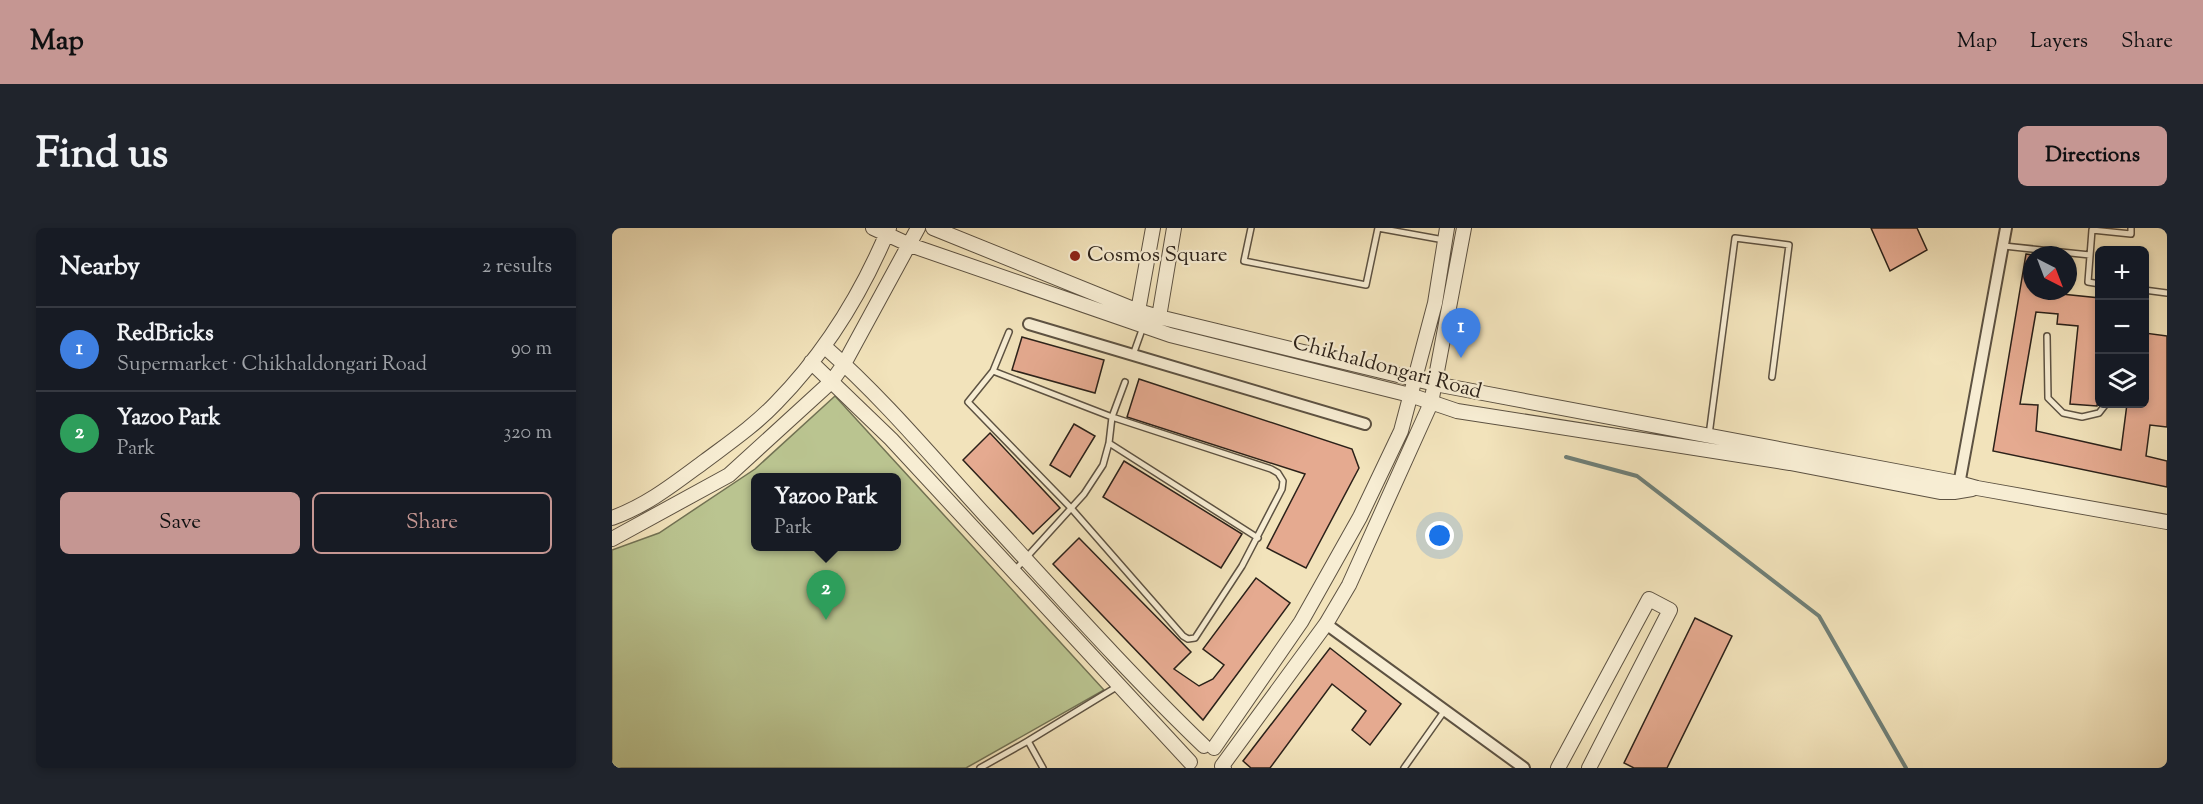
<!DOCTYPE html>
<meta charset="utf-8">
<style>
:root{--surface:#171b24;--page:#20242c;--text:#f1f3f6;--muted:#9ea1a6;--line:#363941;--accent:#c59692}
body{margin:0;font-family:"Sorts Mill Goudy",serif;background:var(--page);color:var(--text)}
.controls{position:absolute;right:18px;top:18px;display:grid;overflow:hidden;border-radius:9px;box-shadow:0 3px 9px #0003}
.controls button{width:54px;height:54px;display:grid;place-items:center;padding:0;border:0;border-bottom:2px solid var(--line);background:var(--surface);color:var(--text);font:30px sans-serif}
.compass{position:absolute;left:1411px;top:18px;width:54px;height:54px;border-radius:50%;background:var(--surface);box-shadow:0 3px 9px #0003;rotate:138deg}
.you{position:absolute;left:828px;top:308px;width:21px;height:21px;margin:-15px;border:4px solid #fff;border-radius:50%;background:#1a73e8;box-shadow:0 0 0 9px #1a73e833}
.badge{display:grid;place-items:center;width:39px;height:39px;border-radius:50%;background:var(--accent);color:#fff;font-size:20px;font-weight:700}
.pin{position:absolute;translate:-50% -50px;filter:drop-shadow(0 2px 3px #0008)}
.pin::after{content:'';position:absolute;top:32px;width:21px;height:18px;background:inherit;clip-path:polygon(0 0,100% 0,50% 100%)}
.popup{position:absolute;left:139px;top:245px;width:150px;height:78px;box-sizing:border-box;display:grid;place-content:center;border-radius:9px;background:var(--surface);filter:drop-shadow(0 2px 4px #0005);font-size:20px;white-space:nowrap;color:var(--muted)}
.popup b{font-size:22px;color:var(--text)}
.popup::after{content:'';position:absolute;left:50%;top:100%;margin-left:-12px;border:12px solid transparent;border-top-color:var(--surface)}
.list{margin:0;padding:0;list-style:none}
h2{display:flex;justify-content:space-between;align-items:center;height:78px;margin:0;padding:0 24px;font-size:26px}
h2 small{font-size:20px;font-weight:400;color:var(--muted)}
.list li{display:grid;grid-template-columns:39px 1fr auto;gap:18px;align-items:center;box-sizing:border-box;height:84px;padding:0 24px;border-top:2px solid var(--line)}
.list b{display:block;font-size:22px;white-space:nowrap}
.list p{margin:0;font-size:20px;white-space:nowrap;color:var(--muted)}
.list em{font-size:20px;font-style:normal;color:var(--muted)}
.actions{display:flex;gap:12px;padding:18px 24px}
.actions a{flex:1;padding:14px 0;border:2px solid var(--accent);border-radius:9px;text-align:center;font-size:21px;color:var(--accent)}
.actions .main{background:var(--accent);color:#111}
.icon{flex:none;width:33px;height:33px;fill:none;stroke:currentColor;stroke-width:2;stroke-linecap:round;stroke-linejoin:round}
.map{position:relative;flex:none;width:1555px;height:540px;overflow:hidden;border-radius:9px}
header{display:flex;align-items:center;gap:36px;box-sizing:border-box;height:84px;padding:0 30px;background:var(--accent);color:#111}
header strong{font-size:28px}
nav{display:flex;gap:33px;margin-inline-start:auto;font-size:21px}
.intro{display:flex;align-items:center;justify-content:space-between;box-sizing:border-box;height:144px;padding:0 36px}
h1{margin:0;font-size:42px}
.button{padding:15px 27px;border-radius:9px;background:var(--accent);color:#111;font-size:21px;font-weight:700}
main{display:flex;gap:36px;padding:0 36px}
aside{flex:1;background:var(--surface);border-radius:9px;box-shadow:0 3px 9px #0003}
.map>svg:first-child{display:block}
.green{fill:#bac490;stroke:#727254;stroke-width:1.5;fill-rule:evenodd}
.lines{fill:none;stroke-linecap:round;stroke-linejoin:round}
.stream{stroke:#6f7f77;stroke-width:4}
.building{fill:#e5aa90;stroke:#2b2119;stroke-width:1.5}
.service-casing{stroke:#5d5242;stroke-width:8}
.minor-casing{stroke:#5d5242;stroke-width:14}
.tertiary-casing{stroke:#5d5242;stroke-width:16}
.service{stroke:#f7edd3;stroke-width:5}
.minor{stroke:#f7edd3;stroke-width:10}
.tertiary{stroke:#f7edd3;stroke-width:14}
.poi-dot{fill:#8f2418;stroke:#f7edd3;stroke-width:2}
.labels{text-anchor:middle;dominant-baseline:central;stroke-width:4.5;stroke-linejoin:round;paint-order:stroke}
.poi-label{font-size:21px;fill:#2b2119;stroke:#f7edd3;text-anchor:start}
.street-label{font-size:21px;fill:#2b2119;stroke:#f7edd3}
</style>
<header>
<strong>Map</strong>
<nav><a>Map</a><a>Layers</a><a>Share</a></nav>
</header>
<div class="intro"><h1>Find us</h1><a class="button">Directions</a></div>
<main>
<aside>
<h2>Nearby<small>2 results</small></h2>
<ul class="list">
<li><span class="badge" style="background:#3f7fe0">1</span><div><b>RedBricks</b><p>Supermarket · Chikhaldongari Road</p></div><em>90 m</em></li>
<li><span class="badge" style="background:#2e9e5b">2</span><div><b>Yazoo Park</b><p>Park</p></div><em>320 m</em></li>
</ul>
<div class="actions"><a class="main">Save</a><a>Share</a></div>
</aside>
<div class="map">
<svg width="1555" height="540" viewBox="0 0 1555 540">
<rect width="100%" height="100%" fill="#f2e3bb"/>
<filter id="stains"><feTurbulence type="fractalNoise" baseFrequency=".00333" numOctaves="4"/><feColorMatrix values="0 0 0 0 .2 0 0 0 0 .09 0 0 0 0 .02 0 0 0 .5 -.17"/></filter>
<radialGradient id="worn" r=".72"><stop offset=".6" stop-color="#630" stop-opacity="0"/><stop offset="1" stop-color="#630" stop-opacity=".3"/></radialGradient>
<path class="green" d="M223 168 492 462 354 540H0V322L47 305 143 241ZM144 249H284V318H144Z"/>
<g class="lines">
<path class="stream" d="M954 229 1025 248 1207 388 1294 540"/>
</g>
<path class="building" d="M1259 0H1305L1315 22 1278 43Z
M1414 26 1420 27V63L1488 70V155L1485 178 1458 176 1466 98 1445 96 1446 86 1424 84 1408 176 1426 177 1424 203 1509 222 1515 176H1533V105L1555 108V199L1538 197 1534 228 1555 233V259L1381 223Z
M410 109 492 132 483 165 400 142Z
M527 151 740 221 747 240 694 340 655 320 693 246 515 189Z
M462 196 483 208 458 249 438 237Z
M378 205 448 280 421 306 351 232Z
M512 233 630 306 609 340 491 269Z
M467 310 579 424 562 441 587 458 601 451 612 437 591 421 644 350 678 375 591 492 441 336Z
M1083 390 1120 408 1055 540H1022L1012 535Z
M718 420 789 476 758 517 740 502 754 483 720 456 658 540H639L631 533Z"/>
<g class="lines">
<g class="service-casing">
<path id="service" d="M639 0 632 33 754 57 766 0
M766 0 832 12
M1392 18 1478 27
M1488 56 1476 54 1480 2 1519 6V0
M1532 62 1555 65
M1435 108 1436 170 1451 185 1470 189 1487 185 1494 176
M521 127 531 99
M381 143 500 189 659 241 666 245 671 253 670 261 630 338 583 410 576 411 571 408 459 280 356 174Z
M381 143 397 104
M1097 207 1123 10 1177 17 1160 149
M497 215 646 310
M403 342 472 266 491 237 497 215 500 189 513 154
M416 513 506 458
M368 540 416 513 431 540
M792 540 833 482"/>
</g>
<g class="minor-casing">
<path id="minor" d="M417 96 753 196
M1346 262 1394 0
M714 396 912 540"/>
</g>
<g class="tertiary-casing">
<path id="tertiary" d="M261 0 298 17 558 107 798 167 845 183 1178 235 1328 264H1342L1360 261
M321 0 526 83 547 89 823 156 1347 255 1365 260 1555 294
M526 83 541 0
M547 89 562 0
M213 119C271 170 321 230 373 287 445 365 516 445 592 518
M199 134 279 211 578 534
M0 290C36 277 63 255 93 233 117 215 143 197 164 175 214 124 250 65 277 0
M0 311 117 247 220 153 232 136 306 0
M602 520 689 394 748 289 789 203 823 75 835 0
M612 540 610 538 714 396 737 357 819 175 852 0
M946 540 1037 371 1058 382 977 540"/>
</g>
<use href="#service" class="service"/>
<use href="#minor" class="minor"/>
<use href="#tertiary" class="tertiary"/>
</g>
<circle class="poi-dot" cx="463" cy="28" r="6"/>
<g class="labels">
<g class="poi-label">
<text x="475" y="28">Cosmos Square</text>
</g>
<g class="street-label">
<text transform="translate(775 140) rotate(15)">Chikhaldongari Road</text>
</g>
</g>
<rect width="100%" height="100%" filter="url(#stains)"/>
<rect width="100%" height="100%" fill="url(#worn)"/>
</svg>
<div class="controls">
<button>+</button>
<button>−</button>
<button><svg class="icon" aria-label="layers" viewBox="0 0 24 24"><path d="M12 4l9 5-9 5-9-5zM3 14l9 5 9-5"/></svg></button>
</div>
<svg class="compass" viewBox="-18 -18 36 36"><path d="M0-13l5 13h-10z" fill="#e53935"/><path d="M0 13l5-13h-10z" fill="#9ea1a6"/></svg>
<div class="you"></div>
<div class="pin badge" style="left:849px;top:130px;background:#3f7fe0">1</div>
<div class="pin badge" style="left:214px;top:392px;background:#2e9e5b">2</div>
<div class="popup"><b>Yazoo Park</b>Park</div>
</div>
</main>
